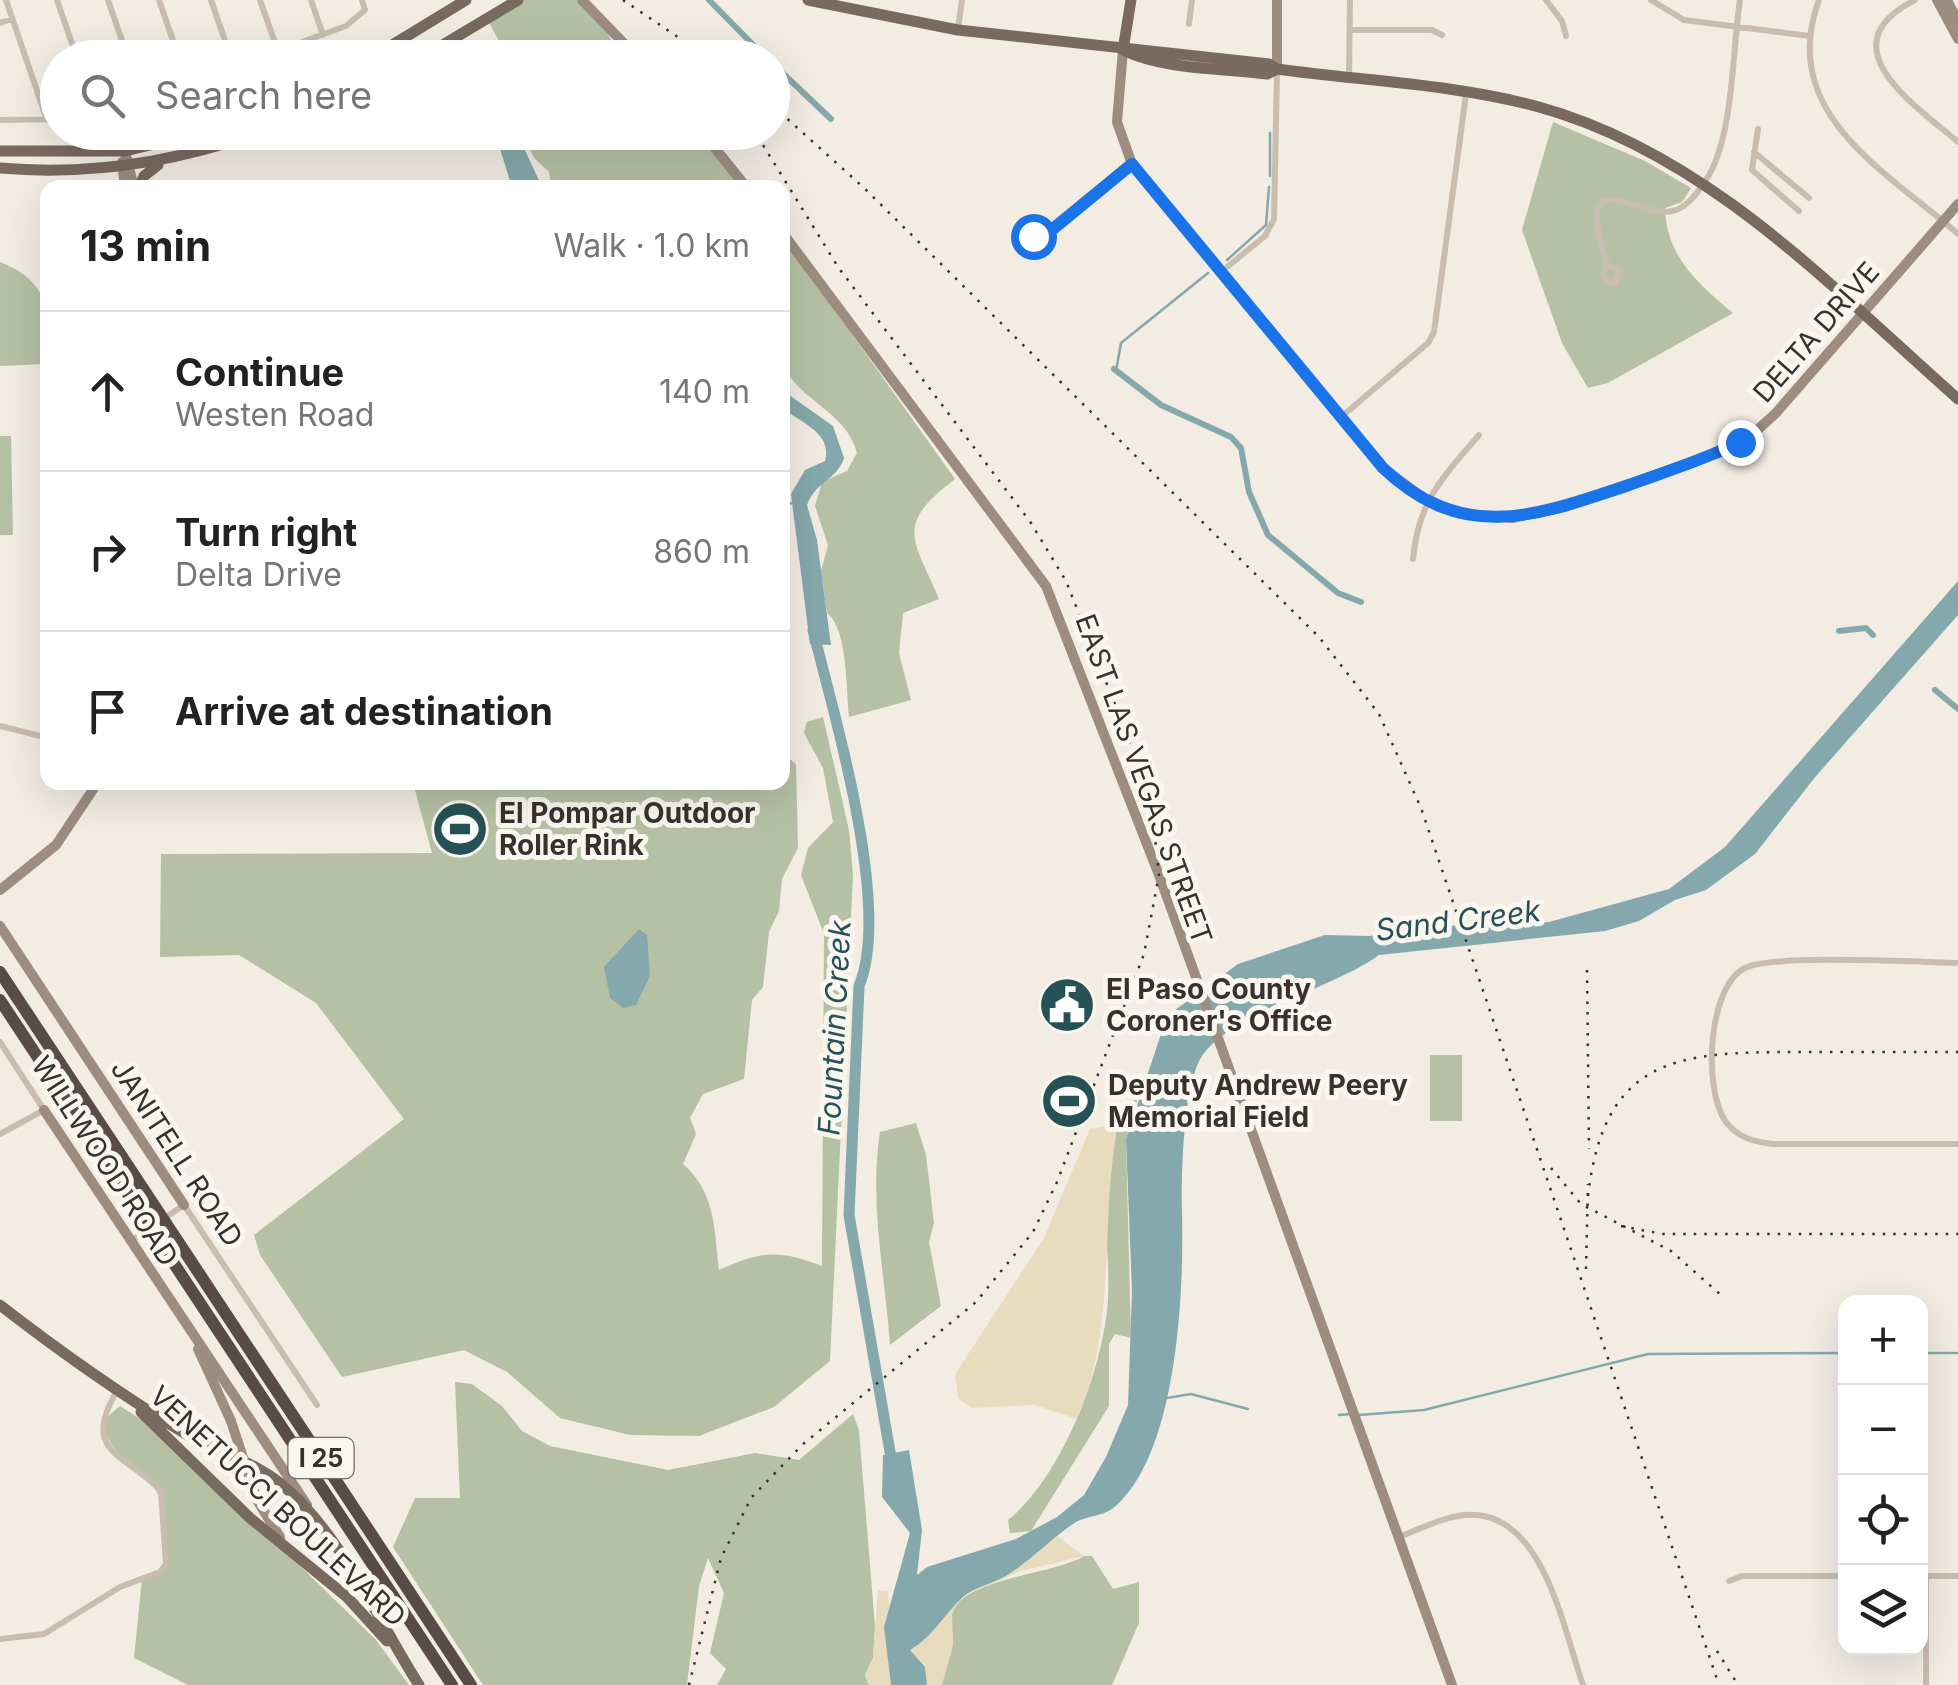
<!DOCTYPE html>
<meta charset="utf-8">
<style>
:root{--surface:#fff;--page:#f6f6f6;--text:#222;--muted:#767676;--line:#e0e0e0}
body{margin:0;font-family:Inter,sans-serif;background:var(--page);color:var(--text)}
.controls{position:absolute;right:30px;bottom:30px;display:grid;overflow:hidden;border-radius:20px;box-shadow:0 10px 40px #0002}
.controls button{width:90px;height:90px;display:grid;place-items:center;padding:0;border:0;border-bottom:2px solid var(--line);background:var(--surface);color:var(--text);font:50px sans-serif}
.stop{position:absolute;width:30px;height:30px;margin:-22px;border:8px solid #1a73e8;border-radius:50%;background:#fff}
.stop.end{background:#1a73e8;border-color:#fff;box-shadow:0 2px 10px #0008}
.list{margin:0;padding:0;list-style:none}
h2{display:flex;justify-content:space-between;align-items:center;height:130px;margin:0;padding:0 40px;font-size:42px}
h2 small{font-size:32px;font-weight:400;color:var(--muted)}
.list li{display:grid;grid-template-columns:65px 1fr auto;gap:30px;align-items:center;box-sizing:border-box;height:160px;padding:0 40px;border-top:2px solid var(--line)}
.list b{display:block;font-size:38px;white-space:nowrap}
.list p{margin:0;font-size:32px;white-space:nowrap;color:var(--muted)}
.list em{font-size:32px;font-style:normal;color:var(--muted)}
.icon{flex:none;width:55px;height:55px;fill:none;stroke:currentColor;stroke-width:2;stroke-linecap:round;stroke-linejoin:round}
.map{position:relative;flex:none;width:1958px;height:1685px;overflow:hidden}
.search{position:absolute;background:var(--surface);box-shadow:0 10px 40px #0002;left:40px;top:40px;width:750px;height:110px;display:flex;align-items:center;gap:25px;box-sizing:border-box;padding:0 35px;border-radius:55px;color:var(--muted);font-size:38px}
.panel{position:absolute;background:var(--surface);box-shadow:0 10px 40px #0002;left:40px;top:180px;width:750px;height:610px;border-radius:20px}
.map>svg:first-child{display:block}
.green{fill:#b5c0a4}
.sand{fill:#e8dcbe}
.water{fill:#85a8ac}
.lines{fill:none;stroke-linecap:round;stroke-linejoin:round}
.stream{stroke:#85a8ac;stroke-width:2.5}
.canal{stroke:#85a8ac;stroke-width:6}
.river{stroke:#85a8ac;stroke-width:11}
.street{stroke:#c9bdb0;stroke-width:6}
.secondary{stroke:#9d8d81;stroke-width:10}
.primary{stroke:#796a60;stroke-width:11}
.highway{stroke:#594c45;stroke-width:12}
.rail{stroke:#39312d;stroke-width:2.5;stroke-dasharray:2.5 8;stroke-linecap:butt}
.secondary-bridge{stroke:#9d8d81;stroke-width:10}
.route{stroke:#1a73e8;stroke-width:12}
.labels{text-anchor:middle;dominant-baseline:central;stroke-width:10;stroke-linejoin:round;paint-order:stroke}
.shield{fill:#f9f5ef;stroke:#736c67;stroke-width:2.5}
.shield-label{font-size:25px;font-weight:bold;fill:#39312d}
.street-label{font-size:28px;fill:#39312d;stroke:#f9f5ef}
.poi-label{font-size:28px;font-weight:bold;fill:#39312d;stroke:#f9f5ef;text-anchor:start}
.water-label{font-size:30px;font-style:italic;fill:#265156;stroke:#f9f5ef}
</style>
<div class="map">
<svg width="1958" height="1685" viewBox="0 0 1958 1685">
<rect width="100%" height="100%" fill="#f2ece3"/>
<path class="green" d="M515 0H582C601 18 607 37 624 57H590L585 50 574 57H499L495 51 500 43 487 19Z
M1553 122 1645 161 1691 188 1682 202 1665 208C1666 256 1698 284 1733 313L1608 383 1588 388 1562 343 1522 230Z
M522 133H701L744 187H551L549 172 534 158Z
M782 236 955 479C894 526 913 537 939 599L903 613 899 653 911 700 849 717C846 690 848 629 827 613L821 571 828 545 815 506 822 482 847 471 857 453C846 411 799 401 783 365Z
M0 262C54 284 48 313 47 364L0 366Z
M0 436H11L13 535H0Z
M783 659 787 669 790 759 796 764 798 848 782 879 779 911 769 932 763 987 752 1000 744 1079 703 1094 690 1118 696 1134 683 1164C716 1193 714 1229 719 1270 763 1251 777 1249 822 1266L824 934 801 875 808 848 833 822 823 768 804 733 807 722 823 717 849 830 853 875 830 1361 774 1407 699 1436 630 1435 560 1418 507 1372 464 1350 342 1377 260 1255 254 1235 404 1119 316 1003 239 955 160 957 161 854 432 853 413 783 782 782Z
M1430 1055H1462V1121H1430Z
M1140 1091 1126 1139 1131 1338 1115 1334 1109 1344V1406L1031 1531 1010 1533 1008 1520C1062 1477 1104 1368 1108 1299 1111 1243 1095 1176 1119 1123 1124 1112 1134 1101 1140 1091Z
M916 1123 926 1155 934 1223 929 1242 941 1306 890 1345C885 1274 869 1203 880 1132Z
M455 1382 472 1384 502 1406 522 1431 550 1446 668 1470 755 1453 799 1460 853 1414 859 1430 875 1627 873 1658 865 1675 869 1685H717L726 1669 710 1653 724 1593 708 1558 699 1586 687 1685H483L393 1547 415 1498H460Z
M120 1406 168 1437 376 1640 409 1685H188L134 1658 142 1579 160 1572C168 1555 167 1544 166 1526 161 1463 119 1477 101 1422Z
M1084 1556H1092L1113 1589 1139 1582V1623L1112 1685H941C944 1673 950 1660 952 1647 954 1637 950 1625 952 1615 959 1578 1054 1575 1084 1556Z"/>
<path class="sand" d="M1118 1124C1099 1222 1118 1325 1077 1419L1035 1405 972 1408 958 1398 955 1374 1043 1240 1090 1129Z
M1042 1525 1084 1556 1021 1571 963 1596 952 1613 953 1645 942 1685H927L925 1667 909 1650 927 1567 1016 1539Z
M878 1590 888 1591 895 1685H869L865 1675 873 1658Z"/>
<path class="water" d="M495 133H517L542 187H512Z
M782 390 833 426 844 458C837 480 815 482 807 505L817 540 831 645 810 644 791 494 805 470 825 461C833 434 801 422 783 409Z
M1958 581V615L1816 776 1755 854 1706 890 1675 900 1639 921 1605 931 1379 955C1336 987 1229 1014 1202 1056 1183 1084 1181 1178 1182 1213 1184 1290 1178 1457 1112 1509 1102 1516 1087 1516 1076 1522 1051 1538 1030 1562 1004 1577 991 1584 973 1588 963 1597 943 1615 934 1636 910 1650L925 1667 927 1685H891L884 1627 910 1533 882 1497 883 1455 909 1450 922 1530 917 1575 927 1567 1016 1539 1057 1517 1084 1495 1106 1457 1128 1405 1132 1291 1126 1139 1167 1016 1238 964 1325 935 1370 936 1417 924 1486 927 1549 922 1669 889 1725 847Z
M639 929 647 935 650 976 636 1005 623 1008 610 998 604 967Z"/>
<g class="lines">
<path class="stream" d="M1270 133V176
M1227 260 1266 225 1269 187
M1116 371 1121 343 1208 273
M782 506 795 502
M1920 1353H1958
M1167 1398 1191 1394 1248 1409
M1339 1415 1351 1414
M1359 1415 1424 1410 1648 1354 1846 1353"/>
<path class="canal" d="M709 0 766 58
M772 63 831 119
M1114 369 1161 405 1231 437 1241 448 1249 492 1268 535 1338 593 1361 602
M1839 631 1866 628 1873 635
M1935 690 1958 709"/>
<path class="river" d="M813 630C834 716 892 907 859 986L849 1215 893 1469"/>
<path class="street" d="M6 0 47 120
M57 0 77 58
M108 0 128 58
M159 0 179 58
M211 0 231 58
M260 0 278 51
M311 0 323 35
M1546 0 1562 21 1566 36
M1651 0 1684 20 1810 36
M1819 0C1777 113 1885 170 1958 234
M1915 0C1824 46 1916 106 1958 142
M0 23 12 19
M1189 24 1192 0
M958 29 962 0
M1350 30H1432L1442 35
M258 58 346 26 365 10 362 0
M1349 79 1350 0
M0 120 58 119
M1758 129 1752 170 1799 211
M123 132 125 151
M1754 152 1809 198
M1033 236 1049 233 1132 164
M1607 265 1603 275 1607 282 1616 283 1619 270 1607 265C1572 154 1637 220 1673 211 1688 207 1698 192 1706 180 1734 138 1732 51 1740 0
M1221 272 1265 236 1274 219 1277 71
M1340 418 1428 343 1434 332 1466 94
M1413 559C1418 501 1444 476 1479 435
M0 726 48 738
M1958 963C1918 962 1773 954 1745 968 1707 987 1703 1091 1726 1122 1738 1138 1755 1142 1773 1144H1958
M0 1042 44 1110 0 1134
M169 1215 184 1205 317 1405
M131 1241 144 1232
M1399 1537C1420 1529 1443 1517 1465 1515 1543 1508 1563 1629 1583 1685
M1920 1576H1958
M1729 1581 1742 1576H1846
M0 1639 44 1634 120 1587 160 1572 166 1564 161 1491C125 1453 80 1453 117 1391
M1926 1685V1576"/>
<path class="secondary" d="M582 0 638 58
M1937 0 1958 39
M1947 0 1958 22
M1123 50 1117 122 1132 164 1383 468 1429 502 1465 514 1512 518 1565 507 1720 452 1754 433 1776 413 1958 204
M1277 69V0
M702 132 747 188
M125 151 134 188
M122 162 125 188
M782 232 1046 586 1159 875 1452 1685
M0 890 56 845 98 782
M0 926 184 1205
M44 1110 307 1505
M198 1349 231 1421
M257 1500 280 1537"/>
<path class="primary" d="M808 0 958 30 1269 64 1277 69C1363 81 1455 84 1539 107 1708 154 1831 287 1958 399
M1123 50C1165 70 1221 68 1267 74L1277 69
M1123 50 1131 0
M371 58 466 0
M421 58 518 0
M267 132 281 135 287 143
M0 151H125L205 132
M0 168C90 176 176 162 261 132
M139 188 144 176 158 165
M0 1305C58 1350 119 1393 181 1431 216 1452 258 1462 288 1490 345 1541 378 1621 419 1685
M141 1412 250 1518 347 1597 387 1641"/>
<path class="highway" d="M0 972 471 1685
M0 1000 452 1685"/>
<path class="rail" d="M623 0 709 58
M772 105 863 187 1319 637 1379 714 1421 808 1719 1685
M1587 970 1589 1149
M1551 1168 1581 1204 1671 1251 1721 1295
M1588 1196C1604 1057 1677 1052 1796 1052 1850 1052 1904 1052 1958 1052
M1621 1226 1663 1234H1958
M1586 1269 1588 1184
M1717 1651 1738 1685
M689 1685 721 1558 751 1498 802 1445 976 1302 1033 1232 1057 1182 1144 954 1159 875 1152 810 1140 768 1066 581 1031 523 838 267 755 132"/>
<path class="secondary-bridge" d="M231 1421 257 1500"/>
</g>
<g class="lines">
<path class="route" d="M1033 236 1048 233 1132 164 1383 468C1462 543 1534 517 1626 486 1664 472 1704 460 1740 442"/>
</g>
<defs>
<g id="stadium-disc" transform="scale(2.875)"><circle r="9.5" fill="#265156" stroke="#f9f5ef"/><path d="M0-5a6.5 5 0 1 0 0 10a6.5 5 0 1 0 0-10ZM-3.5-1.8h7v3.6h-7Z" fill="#fff"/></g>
<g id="civic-disc" transform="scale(2.875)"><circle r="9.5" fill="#265156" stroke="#f9f5ef"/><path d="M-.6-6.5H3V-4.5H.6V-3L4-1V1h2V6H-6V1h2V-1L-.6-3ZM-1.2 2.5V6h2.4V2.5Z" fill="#fff"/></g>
</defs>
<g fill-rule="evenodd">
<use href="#stadium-disc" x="460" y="829"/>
<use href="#civic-disc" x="1067" y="1005"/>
<use href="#stadium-disc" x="1069" y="1101"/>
</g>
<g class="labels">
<rect class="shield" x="288.5" y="1438" width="65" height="40" rx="8"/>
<g class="shield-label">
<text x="321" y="1458">I 25</text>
</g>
<g class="street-label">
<text transform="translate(1816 332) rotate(-49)">DELTA DRIVE</text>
<text transform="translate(1144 779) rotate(70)">EAST LAS VEGAS STREET</text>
<text transform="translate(177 1153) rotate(57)">JANITELL ROAD</text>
<text transform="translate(105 1161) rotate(57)">WILLWOOD ROAD</text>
<text transform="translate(278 1506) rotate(43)">VENETUCCI BOULEVARD</text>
</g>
<g class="poi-label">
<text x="499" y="813">El Pompar Outdoor<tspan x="499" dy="32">Roller Rink</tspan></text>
<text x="1106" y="989">El Paso County<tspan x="1106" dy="32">Coroner's Office</tspan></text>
<text x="1108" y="1085">Deputy Andrew Peery<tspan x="1108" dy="32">Memorial Field</tspan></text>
</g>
<g class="water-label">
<text transform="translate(1458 920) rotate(-7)">Sand Creek</text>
<text transform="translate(834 1028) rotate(-87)">Fountain Creek</text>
</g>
</g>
</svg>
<div class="controls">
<button>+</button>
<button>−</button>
<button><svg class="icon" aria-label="locate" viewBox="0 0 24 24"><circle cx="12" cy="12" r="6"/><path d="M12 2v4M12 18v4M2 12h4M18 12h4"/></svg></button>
<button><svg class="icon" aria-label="layers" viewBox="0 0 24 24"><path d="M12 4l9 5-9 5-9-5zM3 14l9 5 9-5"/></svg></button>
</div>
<div class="stop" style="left:1033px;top:236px"></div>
<div class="stop end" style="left:1740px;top:442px"></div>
<div class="search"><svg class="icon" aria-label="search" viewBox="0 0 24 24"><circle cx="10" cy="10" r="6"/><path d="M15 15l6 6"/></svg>Search here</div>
<section class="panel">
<h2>13 min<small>Walk · 1.0 km</small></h2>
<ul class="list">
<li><svg class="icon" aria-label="ahead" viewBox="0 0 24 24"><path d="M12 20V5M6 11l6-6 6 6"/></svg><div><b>Continue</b><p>Westen Road</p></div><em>140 m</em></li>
<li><svg class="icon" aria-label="right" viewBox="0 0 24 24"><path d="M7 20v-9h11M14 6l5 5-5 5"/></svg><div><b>Turn right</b><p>Delta Drive</p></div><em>860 m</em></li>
<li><svg class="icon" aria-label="arrive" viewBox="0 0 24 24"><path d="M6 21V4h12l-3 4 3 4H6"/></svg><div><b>Arrive at destination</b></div></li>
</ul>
</section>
</div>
